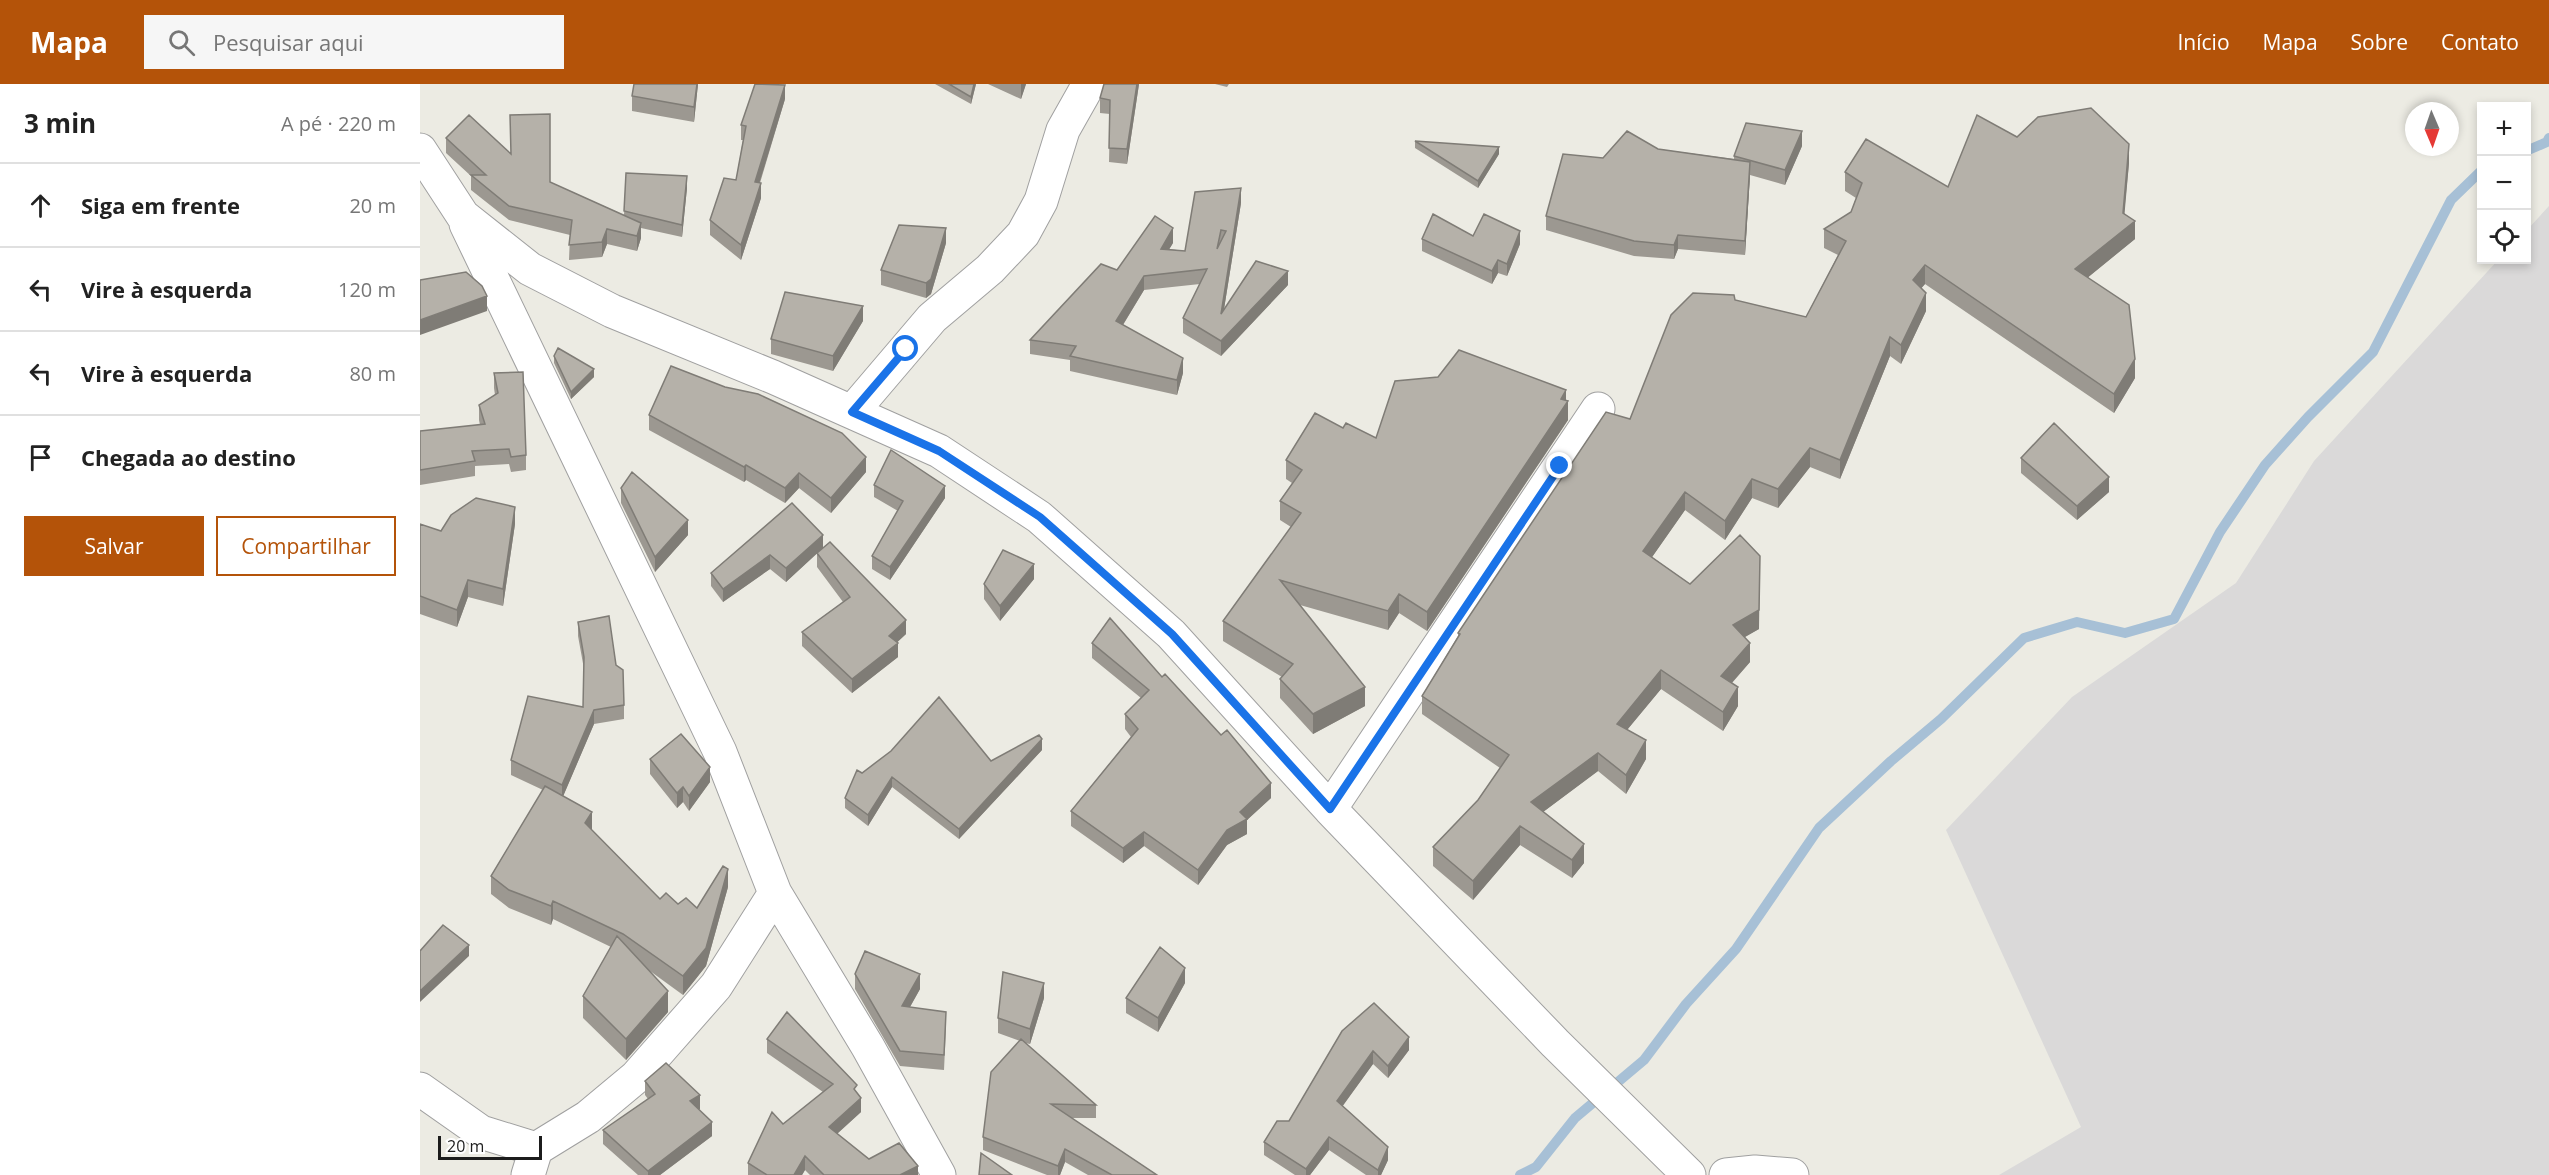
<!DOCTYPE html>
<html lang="pt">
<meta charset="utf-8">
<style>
:root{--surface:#fff;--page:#f6f6f6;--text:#222;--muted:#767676;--line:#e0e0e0;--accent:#b45309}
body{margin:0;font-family:"Open Sans",sans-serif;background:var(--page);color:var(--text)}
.controls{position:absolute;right:18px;top:18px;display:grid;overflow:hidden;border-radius:0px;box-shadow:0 3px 9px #0003}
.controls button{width:54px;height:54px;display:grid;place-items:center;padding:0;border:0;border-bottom:2px solid var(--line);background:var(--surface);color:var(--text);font:30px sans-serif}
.compass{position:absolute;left:1985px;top:18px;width:54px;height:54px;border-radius:50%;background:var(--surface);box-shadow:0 3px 9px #0003;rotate:178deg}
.scale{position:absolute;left:18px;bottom:15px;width:104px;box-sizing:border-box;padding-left:6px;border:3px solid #1c1c1c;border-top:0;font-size:16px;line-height:21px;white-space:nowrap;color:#1c1c1c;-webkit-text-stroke:4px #fff;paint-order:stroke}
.stop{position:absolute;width:18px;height:18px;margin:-14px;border:4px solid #1a73e8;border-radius:50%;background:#fff}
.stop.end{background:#1a73e8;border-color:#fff;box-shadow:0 2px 6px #0008}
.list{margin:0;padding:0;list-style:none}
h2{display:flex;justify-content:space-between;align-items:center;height:78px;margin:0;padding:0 24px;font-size:26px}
h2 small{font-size:20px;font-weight:400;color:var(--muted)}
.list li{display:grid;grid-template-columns:39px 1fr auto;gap:18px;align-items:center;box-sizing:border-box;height:84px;padding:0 24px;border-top:2px solid var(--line)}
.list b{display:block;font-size:22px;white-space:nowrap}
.list em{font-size:20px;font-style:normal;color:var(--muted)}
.actions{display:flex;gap:12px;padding:18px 24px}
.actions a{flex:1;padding:14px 0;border:2px solid var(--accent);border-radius:0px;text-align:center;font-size:21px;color:var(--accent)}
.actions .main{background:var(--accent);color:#fff}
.icon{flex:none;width:33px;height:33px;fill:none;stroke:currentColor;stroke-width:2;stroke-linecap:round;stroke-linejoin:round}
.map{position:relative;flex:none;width:2129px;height:1091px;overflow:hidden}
header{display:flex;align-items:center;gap:36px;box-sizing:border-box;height:84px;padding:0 30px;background:var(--accent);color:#fff}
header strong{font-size:28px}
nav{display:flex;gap:33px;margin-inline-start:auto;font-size:21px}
.search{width:420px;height:54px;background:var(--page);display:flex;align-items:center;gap:15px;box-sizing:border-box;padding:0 21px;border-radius:0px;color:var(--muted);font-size:22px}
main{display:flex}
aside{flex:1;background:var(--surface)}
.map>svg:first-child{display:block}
.residential{fill:#dad9d9}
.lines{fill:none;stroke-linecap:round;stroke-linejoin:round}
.stream{stroke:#a7c0d6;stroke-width:10}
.minor-casing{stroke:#a0a0a0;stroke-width:35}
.minor{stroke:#fff;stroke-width:33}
.wall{fill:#9c9891}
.shaded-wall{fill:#7f7c76}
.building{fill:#b5b1a9;stroke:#7f7c76;stroke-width:1.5;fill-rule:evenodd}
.route{stroke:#1a73e8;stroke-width:8}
</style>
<header>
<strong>Mapa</strong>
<div class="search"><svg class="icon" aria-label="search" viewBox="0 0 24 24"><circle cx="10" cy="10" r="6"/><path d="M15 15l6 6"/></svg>Pesquisar aqui</div>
<nav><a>Início</a><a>Mapa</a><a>Sobre</a><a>Contato</a></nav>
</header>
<main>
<aside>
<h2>3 min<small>A pé · 220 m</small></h2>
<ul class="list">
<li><svg class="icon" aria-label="ahead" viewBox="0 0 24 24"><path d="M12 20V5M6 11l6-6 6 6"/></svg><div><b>Siga em frente</b></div><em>20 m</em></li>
<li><svg class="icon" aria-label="left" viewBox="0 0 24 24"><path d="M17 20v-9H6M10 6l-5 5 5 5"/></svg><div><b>Vire à esquerda</b></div><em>120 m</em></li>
<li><svg class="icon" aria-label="left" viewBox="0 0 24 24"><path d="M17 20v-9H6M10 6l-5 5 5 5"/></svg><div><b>Vire à esquerda</b></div><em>80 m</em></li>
<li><svg class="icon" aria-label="arrive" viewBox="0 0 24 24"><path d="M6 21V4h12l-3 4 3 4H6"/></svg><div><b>Chegada ao destino</b></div></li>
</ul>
<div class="actions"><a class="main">Salvar</a><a>Compartilhar</a></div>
</aside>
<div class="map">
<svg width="2129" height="1091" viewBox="0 0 2129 1091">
<rect width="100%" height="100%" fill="#ecebe3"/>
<path class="residential" d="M2129 122V1091H1579L1661 1043 1526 746 1652 613 1816 499 1894 377 2078 176H2106L2107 146Z"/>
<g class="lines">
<path class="stream" d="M2106 67 2127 58 2129 54
M1100 1091 1116 1083 1155 1034 1224 976 1266 920 1316 865 1399 744 1471 677 1521 635 1604 554 1657 538 1705 549 1754 535 1800 448 1845 381 1888 333 1953 268 2031 116 2062 86"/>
<g class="minor-casing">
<path id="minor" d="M0 66 43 132 110 185 192 227 353 293 519 367 619 433 751 550 910 725 1135 959 1269 1091
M46 140 300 668 355 809 448 963 519 1091
M432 328 512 234 570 185 603 150 621 117 643 46 669 0
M910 725 1178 325
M0 1005 61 1048 116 1065
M108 1091 116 1065 168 1033 216 993 296 902 355 809
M1306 1091 1335 1088 1372 1091"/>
</g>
<use href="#minor" class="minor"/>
</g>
<path class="wall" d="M278 0 274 38 212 27V12Z
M515 0H556L551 20Z
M568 0H606L601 15Z
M684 0H719L707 80 689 78 690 30 680 29V14Z
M795 0H809L807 3Z
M365 15 340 99 341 114 321 176 290 151V136L316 96 323 56H321V41Z
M1597 53 1709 79 1704 130 1715 155 1668 193 1715 294 1694 329 1505 200 1501 204 1506 227 1481 280 1470 272 1420 395 1390 383 1358 424 1332 414 1305 456 1265 426 1232 473 1270 500 1339 545 1324 553 1330 578 1312 599 1318 622 1303 647 1241 605 1207 646 1226 675 1206 710 1178 687 1123 728 1164 779 1152 794 1100 761 1053 816 1013 782V763L1058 716 1080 684 1002 630V612L1038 552V549L1210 335 1315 216 1386 233 1418 171 1404 164V145L1431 128 1436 114 1425 107V88L1528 103Z
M26 54 90 69 130 98 204 131 206 89 267 104 262 153 221 144V154L217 167 187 160 182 173 149 176 150 151 89 136 51 106V92L26 69Z
M995 57 1079 70 1058 104 995 64Z
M1382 62 1365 101 1330 91 1325 171 1258 165 1254 175 1214 172 1126 146V132L1183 74 1238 65 1314 75V72Z
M821 119 804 225 868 201 801 272 763 249V234L780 200 724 206 703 241 763 289 757 311 650 287V276L610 270V256L697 186 753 159 749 165 765 167Z
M1053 152 1100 160 1087 192 1078 189 1072 200 1002 167V155Z
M526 159 511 210 506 214 461 201V186Z
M443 237 413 287 351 270V255Z
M134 272 174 293 151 315 134 279Z
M74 289 106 371V386L91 388 89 380 55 382V392L0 401V347L60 341 59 336V321L75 311 74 304Z
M1146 316 1148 336 1007 547 979 529 968 546 880 521 945 622 893 650 860 614V595L862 593 803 557V537L871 443 860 436V417L872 399 866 395V376L923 344 956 354Z
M229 331 446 388 411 429 379 404 365 419 326 396 324 398 229 346Z
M1601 374 1689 408 1657 436 1601 389Z
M454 401 525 414 470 496 452 485V472L478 427 454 413Z
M201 404 268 451 235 488 201 419Z
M372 419 403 464 486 550 477 558 478 573 432 609 382 562V548L423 518 397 483V469L366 498 350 485 303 518 291 502V489Z
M0 440 21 447 95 440 83 522 48 513 37 543 0 530Z
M614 495 580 537 564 515V500Z
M158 538 196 581 204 621V635L174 640 143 712 172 746 240 815 277 824 308 803 286 882 263 911 230 887 248 928 206 976 163 934V912L191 863 133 835 131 841 89 824 71 810V792L123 706 91 691V676L163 623 164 585 158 552Z
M672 559 742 593 851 714 827 736V750L807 761 778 801 724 762 703 779 651 742V727L711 653 705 645V630L721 614 672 574Z
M622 666 539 755 472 703 448 742 425 724V714L442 689 571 677Z
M230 675 290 698 269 727 263 718 257 724 230 690Z
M435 890 500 905 490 923 526 943 524 986 480 982 435 905Z
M765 899 738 948 706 929V914Z
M624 914 610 960 605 959 676 1021V1034H652L737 1091H668L645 1078 640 1091H627L563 1066V1053L600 957 578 949V934Z
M922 947 989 966 968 994 953 980 922 1022 968 1076 961 1091H946L909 1066 890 1091H875L844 1071V1058L869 1037Z
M347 955 437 1009 441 1028 417 1050 449 1075 498 1091H390L385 1086 382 1091H328V1079L363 1040 403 1008 347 969Z
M225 997 280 1025H279L292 1052 240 1091H218L183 1060V1046L228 1015 225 1011Z"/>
<path class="shaded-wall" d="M277 0H278L274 38V23Z
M554 0H556L551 20V13Z
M601 0H606L601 15Z
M717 0H719L707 80V65Z
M365 1V15L335 113V98Z
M1382 47V62L1365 101V86Z
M1709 60V79L1703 147 1715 137V155L1655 204V185L1703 129Z
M1079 63V70L1058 104V97Z
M1330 78V92L1325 171V157Z
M267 92V104L262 153V141Z
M341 99V114L321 176V161Z
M821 104V119L801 244V230Z
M221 139V154L217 167V152Z
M526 144V159L511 210 506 214V199Z
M753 144V159L741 179V165Z
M187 145V160L182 173V158Z
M1100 147V160L1087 192V180Z
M1258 151V165L1254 175V161Z
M1078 176V189L1072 200V187Z
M1505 181V200L1493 214V196Z
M868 187V201L801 272V257Z
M724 192V206L696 252V237Z
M1506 209V227L1481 280V261Z
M67 212V227L0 251V236Z
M443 222V237L413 287V272Z
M1470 253V272L1420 395V376Z
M763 274V289L757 311V296Z
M1715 275V294L1694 329V310Z
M174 285V293L151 315V308Z
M1146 306V320L1148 317V336L1007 547V528Z
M1390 364V383L1358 424V405Z
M446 373V388L411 429V414Z
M326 381V396L324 398V383Z
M379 389V404L365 419V404Z
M1689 393V408L1657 436V422Z
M1332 395V414L1305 456V437Z
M525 402V414L470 496V483Z
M1265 408V426L1223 486V467Z
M95 423V440L83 522V505Z
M268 436V451L235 488V473Z
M403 451V464L366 498V484Z
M350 471V485L303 518V505Z
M1340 472 1339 545 1313 560V541Z
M614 480V495L580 537V522Z
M48 496V513L37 543V526Z
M979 510V529L968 546V527Z
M486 536V550L469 566V552Z
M478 559V573L432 609V595Z
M1330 559V578L1301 611V592Z
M1241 586V605L1197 658V640Z
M945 603V622L893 650V630Z
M1318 603V622L1303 647V628Z
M174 626V640L142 715V701Z
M622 655V666L539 755V745Z
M1226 656V675L1206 710V691Z
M1178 669V687L1111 737V718Z
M290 683V698L269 727V712Z
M472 693V703L448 742V731Z
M851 699V714L827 736V750L807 761 778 801V786L820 728Z
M263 703V718L257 724V709Z
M172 728V747L165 739Z
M1100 742V761L1053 816V797Z
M724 748V762L703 779V764Z
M1164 760V779L1152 794V776Z
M308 785V803L286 882 263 911V892Z
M133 817V835L131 841V822Z
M49 861V872L0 918V907Z
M765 884V899L738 948V934Z
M500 890V905L482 937V922Z
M624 899V914L610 960V945Z
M248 907V928L206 976V955Z
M989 953V966L968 994V982Z
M953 967V980L917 1030V1017Z
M280 1011V1025L270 1030V1017Z
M441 1014V1028L409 1057V1043Z
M292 1038V1052L240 1091H228V1087Z
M909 1053V1066L890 1091H886V1085Z
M968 1063V1076L961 1091H958V1086Z
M645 1065V1078L640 1091H638V1082Z
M385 1072V1086L382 1091H374Z
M498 1082V1091H480Z"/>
<path class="building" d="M214 0H277L274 23 212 12Z
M335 0 365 1 335 98 341 99 321 161 290 136 304 94 316 96 326 42 321 41Z
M529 0H554L551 13Z
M684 0H717L707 65 689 64 690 16 680 14Z
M1671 24 1709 60 1703 129 1715 137 1655 185 1709 221 1715 275 1694 310 1505 181 1493 196 1506 209 1481 261 1470 253 1420 376 1390 364 1358 405 1332 395 1305 437 1265 408 1223 467 1270 500 1320 451 1340 472 1339 526 1313 541 1330 559 1301 592 1318 603 1303 628 1241 586 1197 640 1226 656 1206 691 1178 669 1111 718 1164 760 1152 776 1100 742 1053 797 1013 763 1058 716 1089 671 1002 612 1040 550 1038 549 1186 328 1210 335 1251 231 1273 209 1314 211 1315 216 1386 233 1426 157 1404 145 1431 128 1442 99 1425 88 1446 55 1528 103 1557 31 1597 53 1618 33Z
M130 30V98L221 139 217 152 187 145 182 158 149 161 152 136 89 122 51 91H66L26 54 49 31 91 70 90 31Z
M1326 39 1382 47 1365 86 1314 72Z
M1207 47 1238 65 1330 78 1325 157 1258 151 1254 161 1214 157 1126 132 1143 70 1183 74Z
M995 57 1079 63 1058 97Z
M206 89 267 92 262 141 204 127Z
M821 104 801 230 836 177 868 187 801 257 763 234 787 185 724 192 696 237 763 274 757 296 650 272 656 262 610 256 681 180 697 186 735 132 753 144 741 165 765 167 775 108ZM801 146 806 147 797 165Z
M1013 130 1053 152 1064 130 1100 147 1087 180 1078 176 1072 187 1002 155Z
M479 141 526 144 511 195 506 199 461 186Z
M46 188 62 202 67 212 0 236V196Z
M365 208 443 222 413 272 351 255Z
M138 264 174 285 151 308 134 272Z
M1039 266 1146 306 1141 315 1148 317 1007 528 979 510 968 527 860 496 945 603 893 630 860 595 873 580 803 537 881 429 860 417 882 386 866 376 895 329 923 344 926 339 956 354 975 297 1018 293Z
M251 282 305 303 338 310 422 349 446 373 411 414 379 389 365 404 326 381 324 383 229 331Z
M103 288 106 371 91 373 89 365 52 367 55 377 0 386V347L65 340 59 321 78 309 74 289Z
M1634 339 1689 393 1657 422 1601 374Z
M471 366 525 402 470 483 452 472 483 417 454 401Z
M212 388 268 436 235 473 201 404Z
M56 414 95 423 83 505 48 496 37 526 0 512V440L21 447 31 431Z
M372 419 403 451 366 484 350 471 303 505 291 489Z
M410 458 486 536 469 552 478 559 432 595 382 548 430 513 397 469Z
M583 466 614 480 580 522 564 500Z
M189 532 196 581 203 586 204 621 174 626 142 701 91 676 108 612 163 623 164 573 158 538Z
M690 534 742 593 745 590 801 651 807 646 851 699 820 728 827 735 807 746 778 786 724 748 703 764 651 727 718 645 705 630 729 606 672 559Z
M519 613 571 677 619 651 622 655 539 745 472 693 448 731 425 714 437 686 442 689 471 667Z
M261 650 290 683 269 712 263 703 257 709 230 675Z
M125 702 172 728 165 739 240 815 246 809 258 820 266 814 277 824 303 782 308 785 286 864 263 892 203 850 133 817 131 822 89 806 71 792Z
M23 841 49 861 0 907V867Z
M197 852 248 907 206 955 163 912Z
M740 863 765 884 738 934 706 914Z
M445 867 500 890 482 922 526 928 524 971 480 967 435 890Z
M583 888 624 899 610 945 578 934Z
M954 919 989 953 968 982 953 967 917 1017 968 1063 958 1086 909 1053 886 1085 844 1058 857 1037H869L922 947Z
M367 928 437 1001 434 1005 441 1014 409 1043 449 1075 479 1059 498 1082 480 1091H404L385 1072 374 1091H347L328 1079 352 1028 363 1040 413 1000 347 955Z
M601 955 676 1021 631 1020 737 1091H692L645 1065 638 1082 563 1053 571 988Z
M246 979 280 1011 270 1017 292 1038 228 1087 183 1046 235 1010 225 997Z
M561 1069 592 1091H559Z"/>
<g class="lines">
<path class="route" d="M486 265 432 328 519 367 620 433 752 550 910 725 1140 382"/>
</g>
</svg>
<div class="controls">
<button>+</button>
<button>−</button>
<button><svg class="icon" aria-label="locate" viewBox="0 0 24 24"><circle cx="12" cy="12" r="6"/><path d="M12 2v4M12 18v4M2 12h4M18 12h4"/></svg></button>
</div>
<svg class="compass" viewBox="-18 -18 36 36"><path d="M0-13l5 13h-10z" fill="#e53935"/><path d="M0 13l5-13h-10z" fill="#767676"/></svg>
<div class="scale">20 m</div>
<div class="stop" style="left:486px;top:265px"></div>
<div class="stop end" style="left:1140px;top:382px"></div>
</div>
</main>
